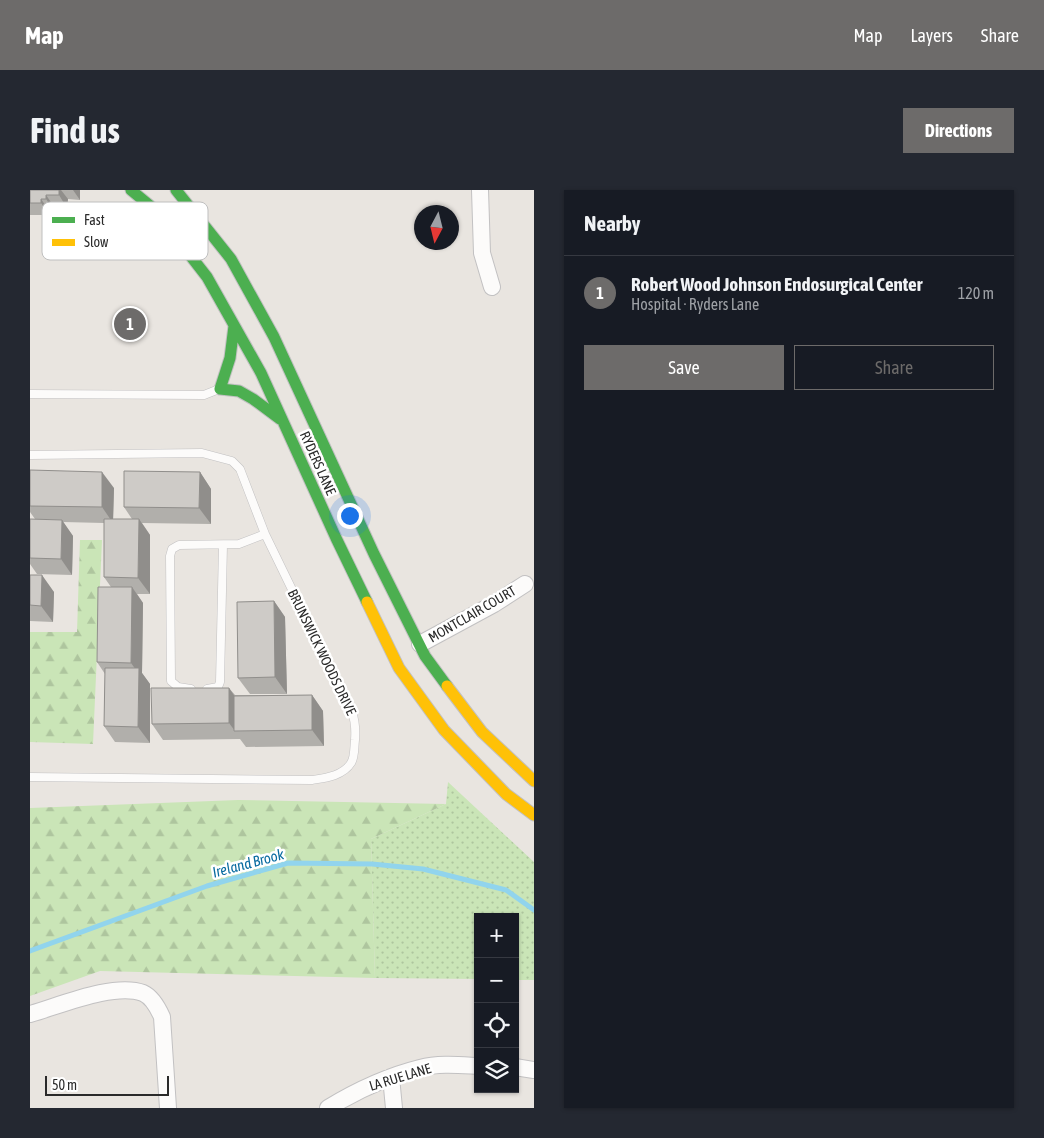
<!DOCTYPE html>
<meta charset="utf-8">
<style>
:root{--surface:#171b24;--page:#242831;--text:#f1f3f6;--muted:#9ea1a6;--line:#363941;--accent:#6d6b6a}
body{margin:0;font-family:"Asap Condensed",sans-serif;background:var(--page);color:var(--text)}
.controls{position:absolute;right:15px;bottom:15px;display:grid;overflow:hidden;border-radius:0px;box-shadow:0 1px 4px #0004}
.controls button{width:45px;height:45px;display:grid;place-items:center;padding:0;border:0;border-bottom:1px solid var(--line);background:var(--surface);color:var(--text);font:25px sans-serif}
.compass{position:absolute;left:384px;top:15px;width:45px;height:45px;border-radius:50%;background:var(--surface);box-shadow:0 1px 4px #0004;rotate:187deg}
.scale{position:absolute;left:15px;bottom:12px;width:124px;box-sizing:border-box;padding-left:5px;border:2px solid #2a2a2a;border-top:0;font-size:14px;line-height:18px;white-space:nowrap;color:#2a2a2a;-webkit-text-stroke:4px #fff;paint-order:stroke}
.you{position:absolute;left:319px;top:325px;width:18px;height:18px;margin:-12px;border:4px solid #fff;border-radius:50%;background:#1a73e8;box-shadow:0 0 0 8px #1a73e833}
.badge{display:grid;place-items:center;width:32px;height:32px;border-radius:50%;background:var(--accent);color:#fff;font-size:16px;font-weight:700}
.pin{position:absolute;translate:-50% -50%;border:2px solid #fff;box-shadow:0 1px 5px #0006}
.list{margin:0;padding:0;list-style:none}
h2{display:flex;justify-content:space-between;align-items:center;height:65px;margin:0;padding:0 20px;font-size:21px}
h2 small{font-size:16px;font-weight:400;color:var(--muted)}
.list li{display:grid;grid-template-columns:32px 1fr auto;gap:15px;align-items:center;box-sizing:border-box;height:75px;padding:0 20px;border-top:1px solid var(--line)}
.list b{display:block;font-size:19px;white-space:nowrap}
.list p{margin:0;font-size:16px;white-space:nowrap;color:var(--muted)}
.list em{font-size:16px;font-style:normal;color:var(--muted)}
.actions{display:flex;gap:10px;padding:15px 20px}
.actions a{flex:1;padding:11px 0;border:1px solid var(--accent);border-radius:0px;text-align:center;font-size:18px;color:var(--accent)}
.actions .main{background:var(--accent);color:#fff}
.icon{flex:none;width:28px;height:28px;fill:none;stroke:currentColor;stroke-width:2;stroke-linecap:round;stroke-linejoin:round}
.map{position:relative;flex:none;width:504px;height:918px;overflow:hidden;border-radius:0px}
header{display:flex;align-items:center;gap:30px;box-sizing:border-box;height:70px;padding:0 25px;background:var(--accent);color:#fff}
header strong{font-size:24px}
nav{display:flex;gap:28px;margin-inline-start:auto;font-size:18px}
.intro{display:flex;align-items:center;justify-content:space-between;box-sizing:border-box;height:120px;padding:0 30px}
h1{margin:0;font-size:35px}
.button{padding:12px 22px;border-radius:0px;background:var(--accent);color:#fff;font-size:18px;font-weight:700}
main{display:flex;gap:30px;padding:0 30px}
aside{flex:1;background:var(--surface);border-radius:0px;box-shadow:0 1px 4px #0004}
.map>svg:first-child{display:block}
.grass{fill:url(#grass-dots)}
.forest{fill:url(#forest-firs)}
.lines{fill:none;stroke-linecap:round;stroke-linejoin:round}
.stream{stroke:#91d4ed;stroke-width:5}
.lane-casing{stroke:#c2c1c2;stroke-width:9}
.street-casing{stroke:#c2c1c2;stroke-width:18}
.fast-casing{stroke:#c2c1c2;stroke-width:13}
.slow-casing{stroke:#c2c1c2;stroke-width:13}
.lane{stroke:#fcfbfa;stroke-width:8}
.street{stroke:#fcfbfa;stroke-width:16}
.fast{stroke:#4caf50;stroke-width:11}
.slow{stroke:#ffc107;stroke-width:11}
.wall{fill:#b1afab}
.shaded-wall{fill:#908e8b}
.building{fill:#cecbc7;stroke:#908e8b}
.labels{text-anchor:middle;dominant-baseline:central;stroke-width:5;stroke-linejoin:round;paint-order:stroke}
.street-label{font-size:14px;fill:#2a2a2a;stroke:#fff}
.water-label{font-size:15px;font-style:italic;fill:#096ba0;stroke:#fff}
.key{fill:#fff;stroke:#bfbfbf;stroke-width:1}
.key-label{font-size:14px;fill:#2a2a2a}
</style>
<header>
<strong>Map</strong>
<nav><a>Map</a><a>Layers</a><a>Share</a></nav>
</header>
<div class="intro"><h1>Find us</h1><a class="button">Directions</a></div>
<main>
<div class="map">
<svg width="504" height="918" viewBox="0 0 504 918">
<defs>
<pattern id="grass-dots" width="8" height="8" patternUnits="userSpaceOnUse" patternTransform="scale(1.25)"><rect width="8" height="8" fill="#cae5b7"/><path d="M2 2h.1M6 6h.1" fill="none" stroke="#aec59e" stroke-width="1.8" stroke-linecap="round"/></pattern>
<pattern id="forest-firs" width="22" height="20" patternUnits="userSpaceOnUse" patternTransform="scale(1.25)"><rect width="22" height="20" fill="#cae5b7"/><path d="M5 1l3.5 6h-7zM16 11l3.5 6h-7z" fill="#aec59e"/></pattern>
</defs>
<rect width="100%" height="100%" fill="#e9e5e0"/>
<path class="grass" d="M418 592 504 672V790H485V727H448V789L345 788 341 649 416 614Z"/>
<path class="forest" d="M50 350H72L63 554 0 552V442H47Z
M208 610 416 614 341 649 345 788 70 781 0 806V618Z"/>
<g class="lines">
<path class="stream" d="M0 761 177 696 258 673 342 674 393 679 476 700 504 720"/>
<g class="lane-casing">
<path id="lane" d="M0 204 174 205 189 199
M0 265 172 263 202 271 210 279 235 344 307 492C319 513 327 525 325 550 324 557 325 567 321 573 313 586 295 588 282 590L0 587
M161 499 148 497 141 491 140 366 142 359 149 355 209 354 235 344
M177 499 188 497 190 492 193 355"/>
</g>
<g class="street-casing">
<path id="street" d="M450 0 452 63 462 97
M390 454 464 414 495 394
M0 824C29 816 84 792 113 803 122 807 128 818 132 827L138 918
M485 877 504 880
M361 887 364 918
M298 918C326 901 358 886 390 878 409 873 429 875 448 876"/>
</g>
<g class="fast-casing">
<path id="fast" d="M101 0 124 19 177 87 231 183 306 348 337 412
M146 0 201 69 244 147 344 364 395 466 417 496
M204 136 200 168 190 199 209 201 223 209 250 229"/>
</g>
<g class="slow-casing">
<path id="slow" d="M337 412 369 478 414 540 476 604 504 625
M417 496 452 542 504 591"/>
</g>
<use href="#lane" class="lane"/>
<use href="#street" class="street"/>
<use href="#fast" class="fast"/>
<use href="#slow" class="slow"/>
</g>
<path class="wall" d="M0 0H50V10L38 9 37 18H25V22H20V25H0Z
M0 280 84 298 83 329H102L94 317 170 282 181 299V334L112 333 120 345V404H107L113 413 112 483 120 494V553L85 552 74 536 75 484 67 472 81 397 74 387V333L33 332 43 346 42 385 7 384 0 374V329H5L0 322Z
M0 385 24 402 23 432 0 431Z
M244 411 255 427 257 504H220L208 488Z
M199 498 205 505H282L293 521 294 556 216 557 210 549 133 550 122 534Z"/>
<path class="shaded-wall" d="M29 0H31L38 9 37 18 29 5Z
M43 0H50V10Z
M16 5 25 18V22L16 9Z
M11 9 20 22V25L11 13Z
M72 282 84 298 83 333 72 317Z
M170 282 181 299V334L169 318Z
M109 329 120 345V404L108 388Z
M32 330 43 346 42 385 31 369Z
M12 385 24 402 23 432 11 416Z
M102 397 113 413 112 483 120 494V553L108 537 109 484 101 473Z
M244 411 255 427 257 504 245 487Z
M199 498 210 514 205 541 199 533Z
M282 505 293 521 294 556 282 540Z"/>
<path class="building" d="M0 0H29V5H16V9H11V13H0Z
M0 280 72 282V317L0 316Z
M94 281 170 282 169 318 94 317Z
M0 329 32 330 31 369 0 368Z
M74 329H109L108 388 74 387Z
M0 385H12L11 416 0 415Z
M68 397H102L101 473 67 472Z
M244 411 245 487 208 488 207 412Z
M75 478H109L108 537 74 536Z
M121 498H199V533L122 534Z
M282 505V540L204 541V506Z"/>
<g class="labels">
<g class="street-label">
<text transform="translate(288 273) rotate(66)">RYDERS LANE</text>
<text transform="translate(442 424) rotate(-30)">MONTCLAIR COURT</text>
<text transform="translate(292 462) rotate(64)">BRUNSWICK WOODS DRIVE</text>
<text transform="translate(370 887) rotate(-17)">LA RUE LANE</text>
</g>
<g class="water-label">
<text transform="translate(218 673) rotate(-15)">Ireland Brook</text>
</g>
</g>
<rect x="12" y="12" width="166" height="58" rx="8" class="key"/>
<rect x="22" y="27" width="23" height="6" fill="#4caf50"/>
<rect x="22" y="49" width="23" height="7" fill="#ffc107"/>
<g class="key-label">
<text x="54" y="35">Fast</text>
<text x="54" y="57">Slow</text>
</g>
</svg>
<div class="controls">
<button>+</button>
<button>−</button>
<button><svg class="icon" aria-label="locate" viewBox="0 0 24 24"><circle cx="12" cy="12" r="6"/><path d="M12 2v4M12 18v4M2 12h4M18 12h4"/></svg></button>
<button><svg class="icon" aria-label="layers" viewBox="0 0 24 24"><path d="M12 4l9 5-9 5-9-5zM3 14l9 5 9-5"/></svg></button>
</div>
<svg class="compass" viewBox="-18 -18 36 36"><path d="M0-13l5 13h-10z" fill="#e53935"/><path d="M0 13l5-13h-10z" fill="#9ea1a6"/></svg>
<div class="scale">50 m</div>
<div class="you"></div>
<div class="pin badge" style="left:100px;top:134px">1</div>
</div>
<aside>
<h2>Nearby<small></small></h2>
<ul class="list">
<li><span class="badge">1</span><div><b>Robert Wood Johnson Endosurgical Center</b><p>Hospital · Ryders Lane</p></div><em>120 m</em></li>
</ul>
<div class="actions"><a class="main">Save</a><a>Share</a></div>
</aside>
</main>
